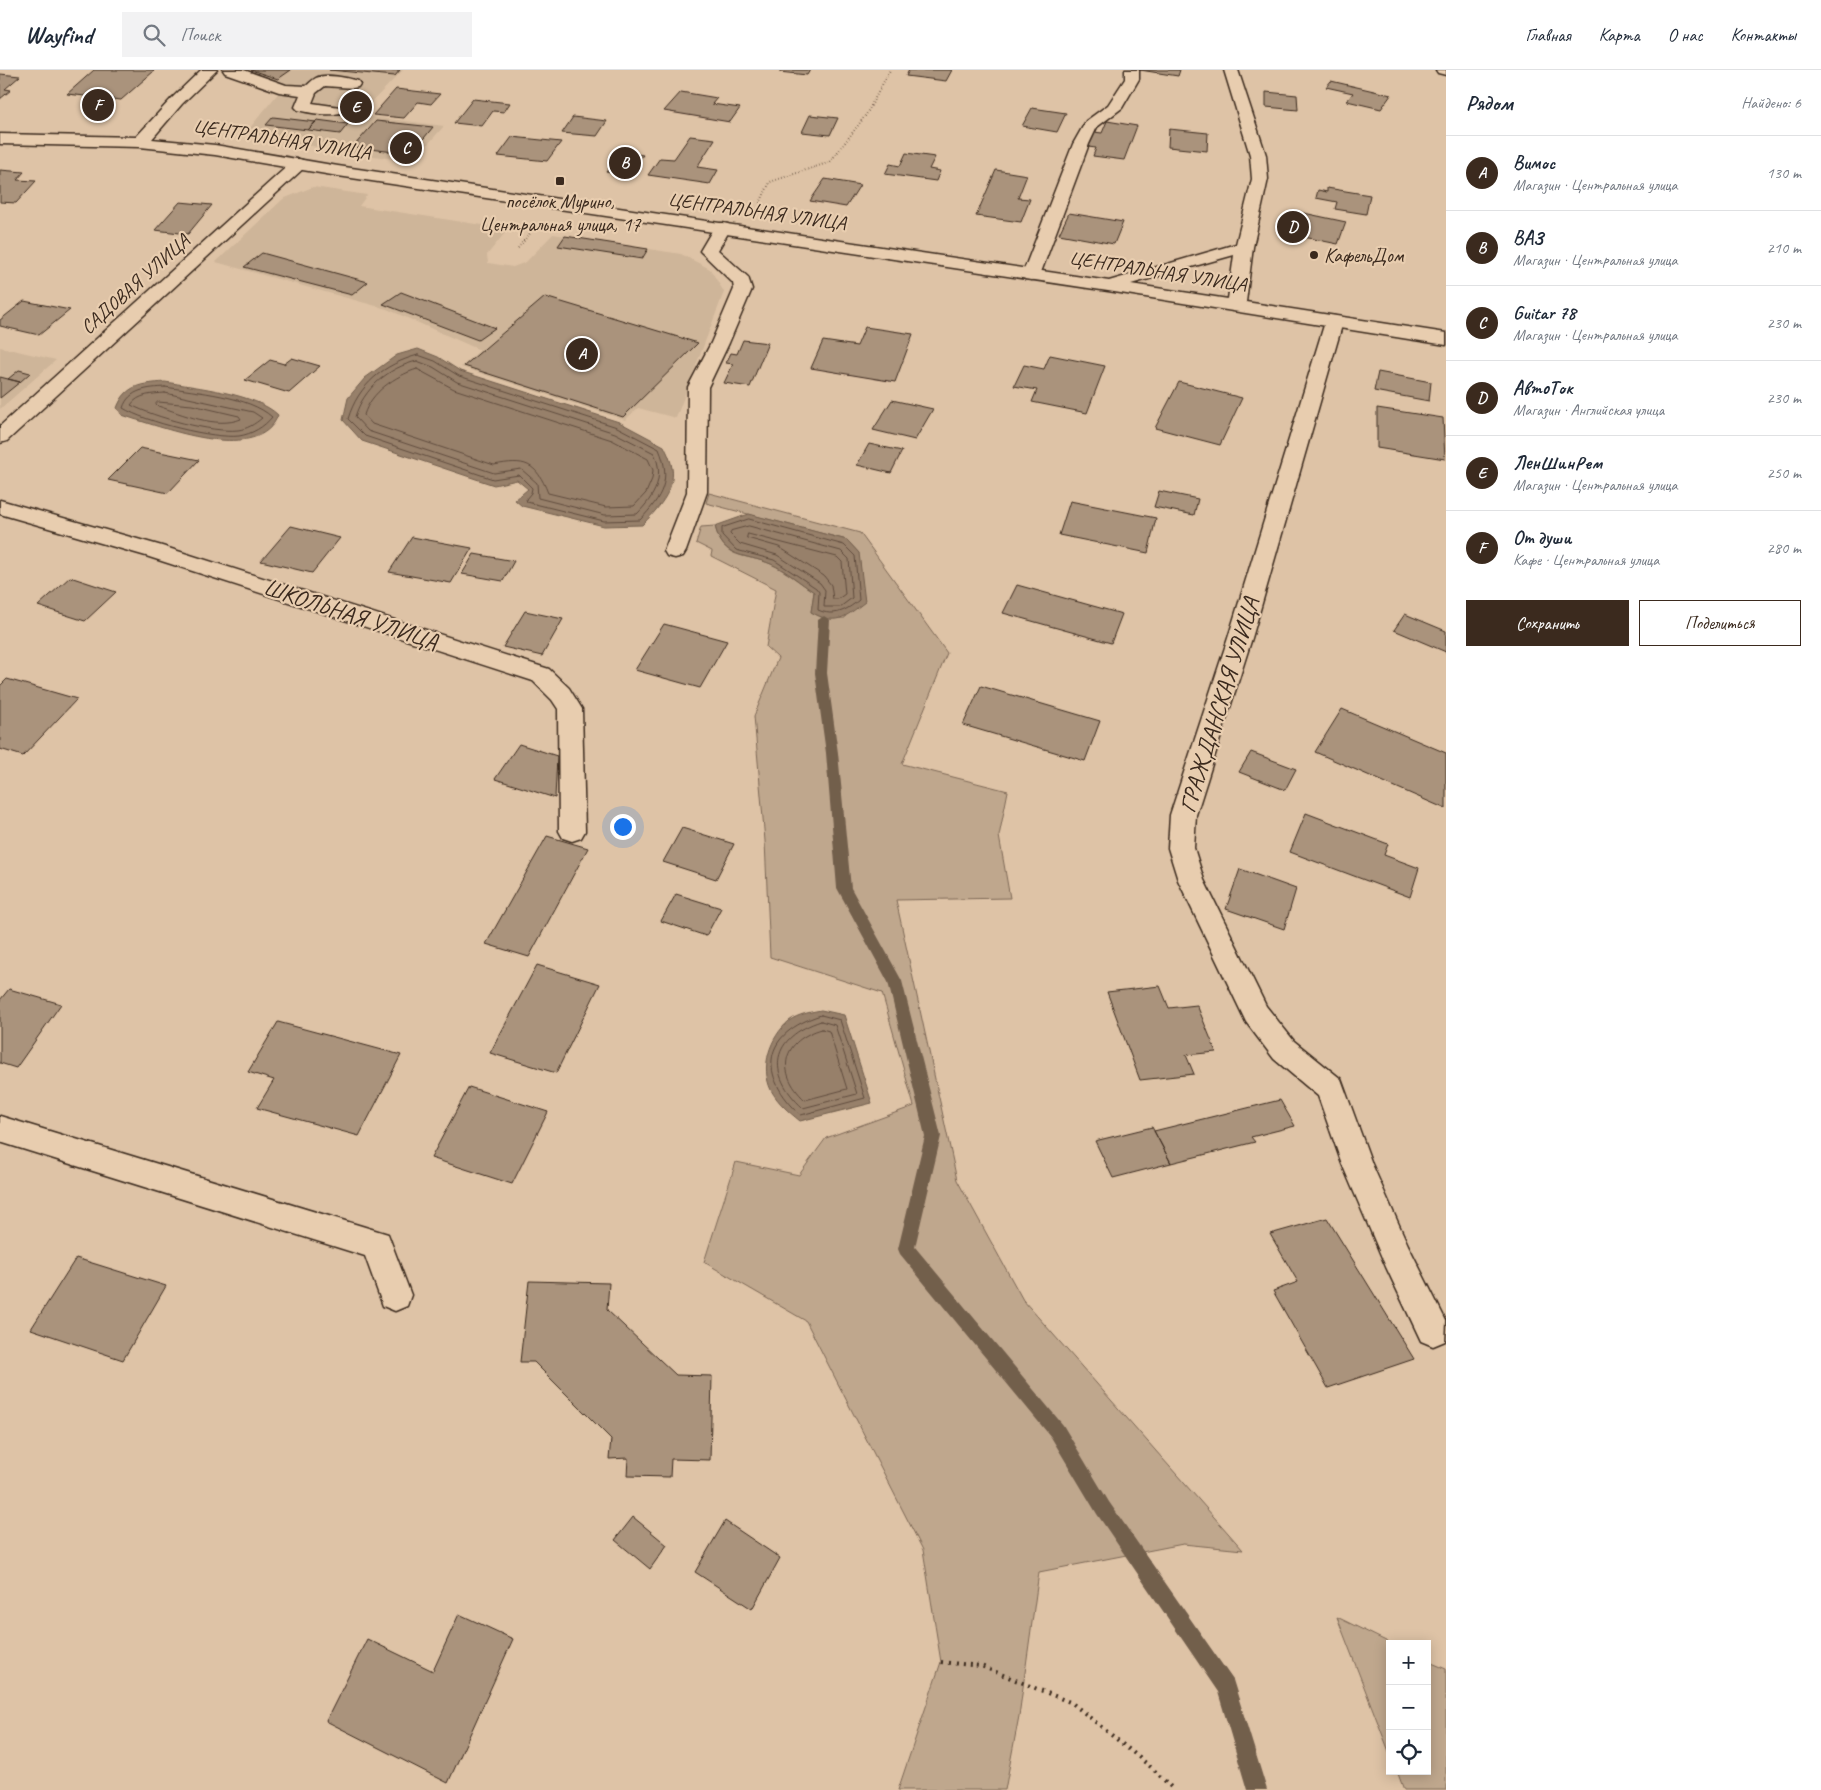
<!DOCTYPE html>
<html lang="ru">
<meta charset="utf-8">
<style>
:root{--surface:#fff;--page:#f2f2f3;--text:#1f2937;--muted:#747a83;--line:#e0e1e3;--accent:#3b2a1e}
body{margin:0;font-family:Caveat,sans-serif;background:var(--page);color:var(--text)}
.controls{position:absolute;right:15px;bottom:15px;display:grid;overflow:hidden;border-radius:0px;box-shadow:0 2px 12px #0003}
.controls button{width:45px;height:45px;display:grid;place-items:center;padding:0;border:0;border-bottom:1px solid var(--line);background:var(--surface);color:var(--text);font:25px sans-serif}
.you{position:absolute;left:622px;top:756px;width:18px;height:18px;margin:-12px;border:4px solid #fff;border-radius:50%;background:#1a73e8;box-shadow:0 0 0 8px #1a73e833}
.badge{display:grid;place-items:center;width:32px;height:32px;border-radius:50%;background:var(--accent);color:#fff;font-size:16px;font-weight:700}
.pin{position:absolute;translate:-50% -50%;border:2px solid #fff;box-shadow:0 1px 5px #0006}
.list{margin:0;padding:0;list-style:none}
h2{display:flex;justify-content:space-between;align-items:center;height:65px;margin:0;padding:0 20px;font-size:21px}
h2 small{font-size:16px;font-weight:400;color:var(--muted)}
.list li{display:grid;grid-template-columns:32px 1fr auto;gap:15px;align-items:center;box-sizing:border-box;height:75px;padding:0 20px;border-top:1px solid var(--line)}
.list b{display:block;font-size:19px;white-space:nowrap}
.list p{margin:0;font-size:16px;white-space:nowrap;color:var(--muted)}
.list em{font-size:16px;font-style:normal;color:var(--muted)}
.actions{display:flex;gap:10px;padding:15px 20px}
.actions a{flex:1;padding:11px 0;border:1px solid var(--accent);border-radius:0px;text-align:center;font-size:18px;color:var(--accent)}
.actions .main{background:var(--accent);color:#fff}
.icon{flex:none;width:28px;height:28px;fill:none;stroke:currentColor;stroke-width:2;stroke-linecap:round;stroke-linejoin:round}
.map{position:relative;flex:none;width:1446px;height:1720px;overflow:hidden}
header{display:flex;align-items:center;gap:30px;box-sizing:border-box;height:70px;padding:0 25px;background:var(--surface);border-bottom:1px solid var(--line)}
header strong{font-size:24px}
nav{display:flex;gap:28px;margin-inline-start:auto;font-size:18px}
.search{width:350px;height:45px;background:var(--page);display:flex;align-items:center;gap:12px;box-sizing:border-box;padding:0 18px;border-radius:0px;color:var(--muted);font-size:19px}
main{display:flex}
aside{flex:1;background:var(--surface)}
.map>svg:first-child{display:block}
.built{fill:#ceb599}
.green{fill:#bfa78d;stroke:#7d6856}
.water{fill:#97806b;stroke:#725e4c}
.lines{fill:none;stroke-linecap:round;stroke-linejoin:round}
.shore{stroke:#604c3d;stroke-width:1}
.stream{fill:#725e4c;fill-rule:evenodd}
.building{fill:#aa937c;stroke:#3b2a1e}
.lane-casing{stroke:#3b2a1e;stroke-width:3}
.street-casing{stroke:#3b2a1e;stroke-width:3}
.secondary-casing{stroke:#3b2a1e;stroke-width:3}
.path-far1{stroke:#3b2a1e;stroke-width:2;stroke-dasharray:0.5 2.5;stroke-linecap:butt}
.path{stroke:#3b2a1e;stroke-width:4;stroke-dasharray:2 5;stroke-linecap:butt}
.lane{fill:#e8cdaf;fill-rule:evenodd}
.street{fill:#e8cdaf;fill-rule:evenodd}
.secondary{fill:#e8cdaf;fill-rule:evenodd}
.poi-dot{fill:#3b2a1e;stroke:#e8cdaf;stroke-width:2}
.labels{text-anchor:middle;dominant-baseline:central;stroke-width:4.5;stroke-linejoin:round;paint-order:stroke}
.far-street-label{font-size:20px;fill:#3b2a1e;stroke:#e8cdaf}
.far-poi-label{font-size:20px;fill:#3b2a1e;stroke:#e8cdaf}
.street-label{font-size:24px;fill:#3b2a1e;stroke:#e8cdaf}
</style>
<header>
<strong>Wayfind</strong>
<div class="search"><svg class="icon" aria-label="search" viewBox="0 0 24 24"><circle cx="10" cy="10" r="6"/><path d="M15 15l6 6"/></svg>Поиск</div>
<nav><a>Главная</a><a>Карта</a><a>О нас</a><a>Контакты</a></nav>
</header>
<main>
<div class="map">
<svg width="1446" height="1720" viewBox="0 0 1446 1720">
<rect width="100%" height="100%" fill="#dec3a6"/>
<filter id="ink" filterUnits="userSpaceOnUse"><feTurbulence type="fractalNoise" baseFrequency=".02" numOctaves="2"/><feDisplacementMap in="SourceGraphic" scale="10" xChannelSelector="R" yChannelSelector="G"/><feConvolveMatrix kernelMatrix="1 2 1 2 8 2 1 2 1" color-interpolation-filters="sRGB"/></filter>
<g filter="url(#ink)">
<path class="built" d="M247 0H403L359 45 444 56 412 92 244 65 285 15Z
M313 117 367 125 359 136 508 159 487 185 488 193 513 197 526 192 553 164 681 184 710 199 724 222 676 348 638 338 625 350 461 297 480 280 387 239 216 192 283 129Z
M0 277 56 290 0 339Z"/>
<path class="green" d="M709 423 860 463 947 583 902 694 1008 721 999 766 1010 828 896 830 957 1110 1023 1230 1243 1480 1183 1474 1039 1502 1019 1646 1005 1720H898L941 1592 923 1480 806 1251 704 1192 736 1092 799 1105 826 1068 914 1036 882 923 770 887 765 771 754 646 778 588 766 577 776 519 711 486 712 481 696 473 701 457 715 456C723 491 745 483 771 494 786 501 800 513 814 522L811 542 825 549 845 548 859 483 847 470 706 433Z
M1337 1547 1392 1574H1390V1684Z
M1427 1591 1446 1599V1720H1404L1397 1701H1427Z"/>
<path class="water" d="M418 279 438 287 460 301 619 352 664 376C667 382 671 390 672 398 676 420 656 441 642 455L604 456 522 436 515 430 528 419 517 410 494 415 362 371 343 350 348 328 365 308 397 285Z
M165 312C195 317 257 324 278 345 260 394 168 359 134 349L122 345 117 338C126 314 142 314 165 312Z
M749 444 847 470 859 483 865 532C844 548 836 556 811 542L814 522C800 513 786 500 771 494 745 483 723 490 715 456Z
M821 940 844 945 872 1033 800 1051C789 1042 778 1033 771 1020 760 997 770 967 789 951 798 944 811 942 821 940Z"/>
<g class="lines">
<path class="shore" d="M418 285 435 291 459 306 617 357 659 379C672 410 662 427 640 450L604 451 527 432 526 429 531 423 532 418 519 405 493 409 365 366 348 349C358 315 384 294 418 285Z
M417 291 433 297 457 312 615 363 654 383C665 407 655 426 637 444L605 445 538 428 537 413 521 399 494 403 368 361 355 347C363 319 389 297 417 291Z
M417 299 454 319 612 370 648 389 653 400 652 409 646 423 634 436 606 437 548 423C536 392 525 389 494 395L372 354 364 345C371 322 395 306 417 299Z
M165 317C196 322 249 326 272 347 264 357 252 364 239 366 214 369 145 352 123 338 129 319 148 318 165 317Z
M165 323 253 342 262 348C255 354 247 359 238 360 212 363 154 347 131 335 138 324 153 324 165 323Z
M158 332 192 335 239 346 241 349C216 359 182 344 158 336L156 334Z
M749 449 844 475 855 486 859 530C846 541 834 547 818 540L819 522 816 518 774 490 736 480 722 465V458Z
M749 456 841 481 849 489 852 528 840 537H824L825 520 820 513 777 485 740 474 730 464 731 461Z
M748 464 837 487 842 492 845 524 838 529H833L831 515 824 506 779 477 747 468Z
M821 945 840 950 865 1028 801 1045C757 1005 762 963 821 945Z
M821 951 835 955 857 1024 803 1038C765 1003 771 967 821 951Z
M822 959 829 961 847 1019 805 1030C775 1002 782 970 822 959Z"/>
<path class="stream" d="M824 546 830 550 827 603 838 683 851 818 902 911 941 1066 915 1177 1063 1355 1109 1432 1233 1610 1267 1720H1247L1218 1622 1097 1444 1051 1367 900 1184 898 1179 925 1066 888 912 837 818 826 683 815 603 818 550Z"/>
</g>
<path class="building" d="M94 0H153L154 1 121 30 67 24Z
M251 0H291L278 9Z
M329 0H400L395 6Z
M781 0H810L807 5 779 2Z
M909 0H952L946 11 906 6Z
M1140 0H1180L1178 6Z
M0 4 20 6 5 19 11 20 0 29Z
M1331 11 1391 25 1381 39 1347 31 1353 23 1326 17Z
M396 19 440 24 431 34 418 32 404 48 373 45Z
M681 22 717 28 712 34 740 38 730 52 664 41Z
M1266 22 1297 25 1298 40 1266 37Z
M473 29 510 33 504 42 493 41 482 56 454 53Z
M350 30 369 32 356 46 337 44Z
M1032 38 1066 43 1057 62 1022 56Z
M810 45 838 48 830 65 802 62Z
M273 47 316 52 308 60 266 55Z
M573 47 607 51 597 66 562 63Z
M317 50 348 54 340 64 308 60Z
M376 51 433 57 411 84 353 77Z
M1107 51 1137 56 1124 90 1093 86 1096 78 1088 77 1094 62 1102 63Z
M1169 59 1208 63 1207 81 1168 77Z
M690 66 715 69 697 97 718 100 710 114 648 105 660 88 674 89Z
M512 67 561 72 547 91 498 86Z
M622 82 643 85 627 106 606 102Z
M906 83 935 87 929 99 940 101 936 111 885 104 890 94 900 96Z
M0 100 24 102 17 110 36 111 16 133 0 132Z
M996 100 1027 105 1018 128 1030 129 1021 152 976 146Z
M825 109 860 115 846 137 810 131Z
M1327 118 1370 125 1366 144 1335 139 1337 132 1316 128 1318 120 1327 122Z
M180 132 212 135 188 164 155 160Z
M1299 142 1346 152 1338 174 1289 164Z
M1069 143 1123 152 1114 174 1059 164Z
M565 166 648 179 642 189 558 176Z
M262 183 368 212 352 225 244 197Z
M401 222 495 258 478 270 383 234Z
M545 227 698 273 623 347 464 296Z
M24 231 70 240 39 265 0 256V250Z
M865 257 913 264 895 312 811 298 823 271 857 276Z
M743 270 768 273 750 317 724 313 733 294 726 293 731 283 737 284Z
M1050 285 1105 296 1087 343 1032 332 1037 320 1014 316 1024 295 1044 299Z
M292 288 320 296 289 323 245 310 270 290 284 294Z
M19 300 30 303 20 312 8 309Z
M1378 302 1431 312 1429 331 1374 321Z
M0 307 20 312 0 328Z
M1179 312 1242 328 1220 375 1155 358Z
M892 330 933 339 915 370 873 360Z
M1377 338 1443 348 1445 389 1377 378Z
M869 374 902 381 891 403 857 395Z
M140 378 199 390 168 423 108 410Z
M1159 421 1198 429 1194 445 1154 437Z
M1070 431 1156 448 1148 483 1059 465Z
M291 456 340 468 312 503 261 491Z
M412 467 472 478 451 513 389 502Z
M474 484 514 491 503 511 462 504Z
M70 507 116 522 85 551 38 536Z
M1017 515 1122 544 1111 573 1003 543Z
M525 541 563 549 542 586 503 577Z
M1405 544 1446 561V582L1394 560Z
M664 554 727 571 700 618 635 600Z
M7 609 77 629 23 686 0 679V616Z
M981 616 1100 651 1085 691 963 655Z
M1342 639 1446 683V739L1315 682Z
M519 674 557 686 555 728 495 709Z
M1251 682 1296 699 1285 720 1239 702Z
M1306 743 1388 774 1384 785 1419 798 1410 827 1290 782Z
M682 758 734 774 716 809 663 792Z
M547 766 588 778 529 887 486 874Z
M1240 799 1296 819 1284 859 1226 839Z
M676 824 721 838 706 866 661 851Z
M537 895 600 914 556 1003 490 983Z
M1160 916 1169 938 1197 935 1216 982 1186 985 1194 1004 1140 1010 1107 922Z
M9 919 61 934 16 998 0 993V930Z
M278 952 401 985 359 1066 257 1038 274 1010 248 1002Z
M469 1017 548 1042 512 1114 431 1088Z
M1280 1030 1295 1056 1251 1067 1255 1072 1171 1093 1154 1061Z
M1152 1057 1171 1093 1113 1108 1095 1071Z
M1327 1148 1414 1289 1328 1318 1273 1221 1298 1212 1270 1164Z
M76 1188 166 1216 123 1290 31 1259Z
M529 1211 609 1213 607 1240 676 1305 712 1306 710 1390 671 1389 670 1407 627 1406 628 1388 609 1389 611 1369 534 1292H520Z
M633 1447 667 1475 650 1499 615 1470Z
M725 1451 780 1488 752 1539 695 1502Z
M459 1544 513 1569 448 1713 326 1651 367 1569 433 1601Z"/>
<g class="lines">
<g class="lane-casing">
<path id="lane" d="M223 0H244L286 15 306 16C309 14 312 10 316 8 326 3 348 8 358 11L360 14 358 17 353 18 325 16 316 23 312 33 340 37 343 40 340 43C328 46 310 43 298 40L295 37 300 25 279 22 225 3Z
M1125 0H1139V9L1122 38 1097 57 1089 74 1040 205 1037 209 1031 210 1025 209 1022 205 1073 74 1086 51 1108 35 1125 9Z
M1436 0H1446V5L1438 3Z
M722 153 728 154 731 158 718 180 748 207 752 219 729 273 708 317 707 422 686 481 683 486 675 488 667 486 664 481 687 422 688 317 711 273 734 219 733 213 700 181 716 154Z
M0 430 162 476 549 599 569 618 582 639 585 761 581 768 572 771 563 768 559 761 558 639 552 630 533 611 146 486 0 444Z
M0 1046 388 1164 411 1225 407 1236 395 1241 383 1236 365 1186 0 1072Z"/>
</g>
<g class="street-casing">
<path id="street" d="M299 89 305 91 307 94 305 97 7 371 0 373V356L293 91Z
M1334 246 1341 248 1343 252 1252 568 1196 745 1194 778 1204 810 1266 936 1294 971 1341 1009 1372 1094 1408 1175 1446 1251 1445 1271 1433 1276 1421 1271 1386 1197 1342 1094 1318 1026 1274 989 1246 952 1178 810 1168 778 1170 745 1228 568 1325 252 1327 248Z"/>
</g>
<g class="secondary-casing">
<path id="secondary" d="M201 0H217L182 34 152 69 215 75 338 96 1109 211 1236 174 1252 109 1250 85 1224 0H1238L1266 85 1268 109 1253 177 1246 232 1446 263V275L1108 221 338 106 215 85 140 77 0 74V64L136 67 172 28ZM1234 185 1228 229 1131 214Z"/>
</g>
<path class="path-far1" d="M760 133 770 112 830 92 866 45 890 0
M518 178 531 162"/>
<path class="path" d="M941 1592 981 1596 1072 1633 1152 1698 1174 1720"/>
<use href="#lane" class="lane"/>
<use href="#street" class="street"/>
<use href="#secondary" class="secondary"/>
</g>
</g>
<g class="poi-dot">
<rect x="555" y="106" width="10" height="10" rx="2.5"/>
<circle cx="1314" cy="185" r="5"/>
</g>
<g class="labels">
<g class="far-street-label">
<text transform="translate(282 69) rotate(9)">ЦЕНТРАЛЬНАЯ УЛИЦА</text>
<text transform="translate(757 141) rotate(8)">ЦЕНТРАЛЬНАЯ УЛИЦА</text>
<text transform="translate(1158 201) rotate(9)">ЦЕНТРАЛЬНАЯ УЛИЦА</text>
<text transform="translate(135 214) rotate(-42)">САДОВАЯ УЛИЦА</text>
</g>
<g class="far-poi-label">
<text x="560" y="131">посёлок Мурино,<tspan x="560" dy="23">Центральная улица, 17</tspan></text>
<text x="1324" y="185" text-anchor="start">КафельДом</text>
</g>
<g class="street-label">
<text transform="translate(351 544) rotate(18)">ШКОЛЬНАЯ УЛИЦА</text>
<text transform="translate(1219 635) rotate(-73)">ГРАЖДАНСКАЯ УЛИЦА</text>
</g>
</g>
</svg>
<div class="controls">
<button>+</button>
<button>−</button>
<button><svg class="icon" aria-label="locate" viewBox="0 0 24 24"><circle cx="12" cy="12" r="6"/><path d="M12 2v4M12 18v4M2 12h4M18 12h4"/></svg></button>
</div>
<div class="you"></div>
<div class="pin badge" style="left:582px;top:284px">A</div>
<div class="pin badge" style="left:625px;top:93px">B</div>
<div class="pin badge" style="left:406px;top:78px">C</div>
<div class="pin badge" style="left:1293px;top:157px">D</div>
<div class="pin badge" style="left:356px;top:37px">E</div>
<div class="pin badge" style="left:98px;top:35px">F</div>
</div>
<aside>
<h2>Рядом<small>Найдено: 6</small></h2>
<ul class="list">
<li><span class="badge">A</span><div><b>Вимос</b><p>Магазин · Центральная улица</p></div><em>130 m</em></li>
<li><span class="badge">B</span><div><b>ВАЗ</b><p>Магазин · Центральная улица</p></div><em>210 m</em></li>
<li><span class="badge">C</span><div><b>Guitar 78</b><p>Магазин · Центральная улица</p></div><em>230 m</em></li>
<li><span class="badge">D</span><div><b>АвтоТок</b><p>Магазин · Английская улица</p></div><em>230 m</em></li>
<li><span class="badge">E</span><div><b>ЛенШинРем</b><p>Магазин · Центральная улица</p></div><em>250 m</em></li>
<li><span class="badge">F</span><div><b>От души</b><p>Кафе · Центральная улица</p></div><em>280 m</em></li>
</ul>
<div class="actions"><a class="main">Сохранить</a><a>Поделиться</a></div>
</aside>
</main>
